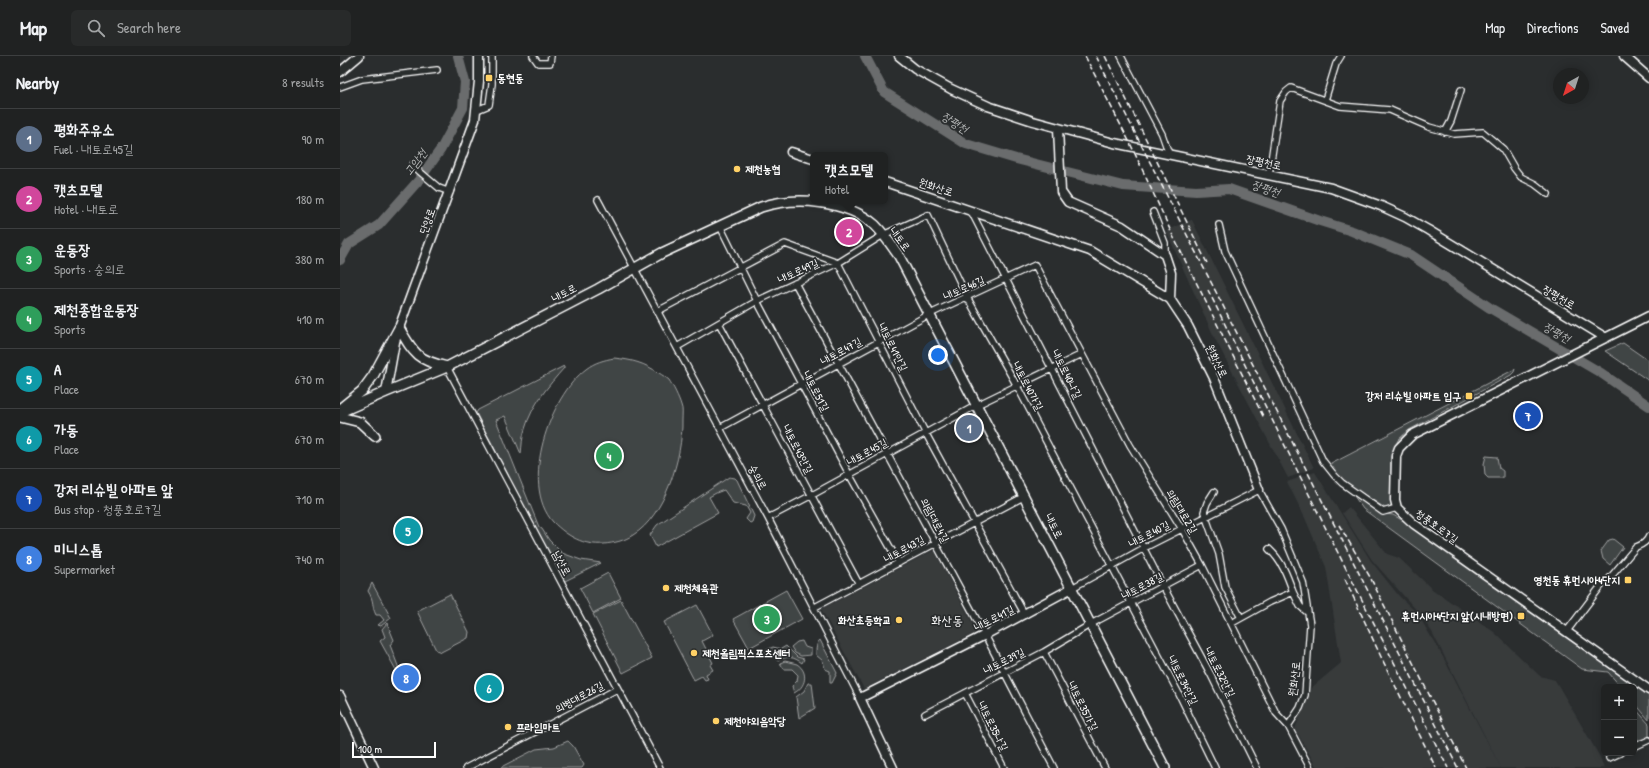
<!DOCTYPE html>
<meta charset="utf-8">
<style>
:root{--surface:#202222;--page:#282a2a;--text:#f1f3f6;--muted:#a2a4a5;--line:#3d3f40;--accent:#ffd166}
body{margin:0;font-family:"Patrick Hand","Poor Story",sans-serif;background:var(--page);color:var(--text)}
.controls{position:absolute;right:12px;bottom:12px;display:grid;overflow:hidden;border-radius:6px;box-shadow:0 2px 10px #0003}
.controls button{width:36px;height:36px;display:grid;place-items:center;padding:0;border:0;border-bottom:1px solid var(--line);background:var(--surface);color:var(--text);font:20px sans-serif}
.compass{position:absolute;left:1213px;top:12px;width:36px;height:36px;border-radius:50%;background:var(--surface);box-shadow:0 2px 10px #0003;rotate:219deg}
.scale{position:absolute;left:12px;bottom:10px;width:84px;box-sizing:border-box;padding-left:4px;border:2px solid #fff;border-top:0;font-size:11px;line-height:14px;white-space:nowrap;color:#fff;-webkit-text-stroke:3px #2a2d2e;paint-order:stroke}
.you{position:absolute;left:598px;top:299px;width:14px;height:14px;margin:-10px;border:3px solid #fff;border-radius:50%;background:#1a73e8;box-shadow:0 0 0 6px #1a73e833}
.badge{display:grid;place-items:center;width:26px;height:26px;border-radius:50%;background:var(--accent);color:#fff;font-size:13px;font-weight:700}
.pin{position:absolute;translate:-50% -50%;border:2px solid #fff;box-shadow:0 1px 4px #0006}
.popup{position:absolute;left:470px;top:96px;width:78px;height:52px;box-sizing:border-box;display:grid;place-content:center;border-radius:6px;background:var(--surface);filter:drop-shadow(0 1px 3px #0005);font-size:13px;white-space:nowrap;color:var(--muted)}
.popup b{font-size:15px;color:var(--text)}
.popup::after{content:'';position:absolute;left:50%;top:100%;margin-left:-8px;border:8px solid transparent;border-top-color:var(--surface)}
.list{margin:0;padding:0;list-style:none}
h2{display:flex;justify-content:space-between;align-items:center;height:52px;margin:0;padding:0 16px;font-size:17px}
h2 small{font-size:13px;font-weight:400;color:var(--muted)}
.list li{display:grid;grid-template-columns:26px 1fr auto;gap:12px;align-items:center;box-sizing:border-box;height:60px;padding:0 16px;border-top:1px solid var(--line)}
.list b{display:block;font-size:15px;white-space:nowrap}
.list p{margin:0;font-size:13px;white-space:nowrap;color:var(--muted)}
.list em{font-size:13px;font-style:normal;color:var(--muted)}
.icon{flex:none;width:22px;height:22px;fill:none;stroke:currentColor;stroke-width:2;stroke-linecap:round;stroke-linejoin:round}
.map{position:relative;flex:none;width:1309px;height:712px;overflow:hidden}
header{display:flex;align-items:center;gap:24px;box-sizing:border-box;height:56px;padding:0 20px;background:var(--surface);border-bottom:1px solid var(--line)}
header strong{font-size:19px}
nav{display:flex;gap:22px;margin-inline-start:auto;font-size:14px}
.search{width:280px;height:36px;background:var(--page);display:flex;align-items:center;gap:10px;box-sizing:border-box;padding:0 14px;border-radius:6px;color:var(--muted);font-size:15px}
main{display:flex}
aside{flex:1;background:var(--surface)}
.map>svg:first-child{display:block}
.built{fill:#373a3b}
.green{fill:#414445;stroke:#a0a2a2}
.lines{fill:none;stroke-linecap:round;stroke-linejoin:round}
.river{stroke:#6a6c6d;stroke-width:10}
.street-casing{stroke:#fff;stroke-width:8}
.secondary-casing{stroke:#fff;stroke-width:11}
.primary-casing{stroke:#fff;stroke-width:12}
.street{stroke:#2a2d2e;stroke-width:5.5}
.secondary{stroke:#2a2d2e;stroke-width:8}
.primary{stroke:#2a2d2e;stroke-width:9}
.rail{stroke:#fff;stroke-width:1.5;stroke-dasharray:6 3;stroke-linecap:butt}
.poi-dot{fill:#ffd166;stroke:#2a2d2e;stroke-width:1.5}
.labels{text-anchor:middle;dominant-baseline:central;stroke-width:3.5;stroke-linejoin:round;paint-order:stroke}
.poi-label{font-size:11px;font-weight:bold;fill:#fff;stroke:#2a2d2e;text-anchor:start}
.street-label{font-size:11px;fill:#fff;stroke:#2a2d2e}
.water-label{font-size:12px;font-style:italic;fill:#b4b6b6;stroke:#2a2d2e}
.quarter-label{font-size:13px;fill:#fff;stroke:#2a2d2e}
</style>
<header>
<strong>Map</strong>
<div class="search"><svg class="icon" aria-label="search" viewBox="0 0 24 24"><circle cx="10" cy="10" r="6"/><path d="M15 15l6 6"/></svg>Search here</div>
<nav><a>Map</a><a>Directions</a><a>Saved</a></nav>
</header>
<main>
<aside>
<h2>Nearby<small>8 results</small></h2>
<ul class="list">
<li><span class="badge" style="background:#5c6f8a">1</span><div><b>평화주유소</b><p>Fuel · 내토로45길</p></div><em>90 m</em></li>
<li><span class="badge" style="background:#d1479c">2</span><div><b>캣츠모텔</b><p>Hotel · 내토로</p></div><em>180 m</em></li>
<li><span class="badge" style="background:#2e9e5b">3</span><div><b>운동장</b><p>Sports · 숭의로</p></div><em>380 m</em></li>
<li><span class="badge" style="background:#2e9e5b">4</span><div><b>제천종합운동장</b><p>Sports</p></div><em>410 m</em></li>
<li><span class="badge" style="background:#0f9aa8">5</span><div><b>A</b><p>Place</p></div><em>670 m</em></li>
<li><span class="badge" style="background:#0f9aa8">6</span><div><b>가동</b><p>Place</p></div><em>670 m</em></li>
<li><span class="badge" style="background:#1a4fb4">7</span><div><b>강저 리슈빌 아파트 앞</b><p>Bus stop · 청풍호로7길</p></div><em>710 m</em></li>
<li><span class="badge" style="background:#3f7fe0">8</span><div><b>미니스톱</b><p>Supermarket</p></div><em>740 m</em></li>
</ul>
</aside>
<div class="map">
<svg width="1309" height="712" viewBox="0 0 1309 712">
<rect width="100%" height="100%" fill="#2a2d2e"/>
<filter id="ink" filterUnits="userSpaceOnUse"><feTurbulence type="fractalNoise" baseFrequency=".025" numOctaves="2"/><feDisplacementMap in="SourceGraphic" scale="8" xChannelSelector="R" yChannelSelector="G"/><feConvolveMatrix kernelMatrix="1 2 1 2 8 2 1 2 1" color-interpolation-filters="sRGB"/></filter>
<g filter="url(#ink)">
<path class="built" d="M851 164H852L974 412 948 422 875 283 826 175Z
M975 416 1031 505 1059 540 1077 557 1103 601 1161 712H977L955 673 971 632 1001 607 986 511 965 462 947 426Z
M1009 451 1047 498 1059 502 1092 533 1154 576 1200 620 1215 624 1260 701 1264 712H1161L1092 576 1078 556 1032 504 1002 457Z
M594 494 637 576 524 633 481 553Z"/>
<path class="green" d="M1283 287 1309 305V325L1265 295Z
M274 302C293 304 304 307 319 317 322 319 327 322 329 324 333 330 339 342 341 349 343 353 342 359 342 364 343 400 325 460 293 479 284 485 274 487 264 488 244 490 227 480 213 466 179 428 210 340 246 313 255 306 264 304 274 302Z
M224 310V312C208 330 192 349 185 373 182 381 182 390 181 398L165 360 156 364 199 471 202 473 209 484 222 497 241 504 261 507 225 525 222 523 136 357 138 354Z
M1175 313 1174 316 1171 319 1069 374 1058 384 1051 401 1052 448 1049 451 1045 452 998 422 989 409Z
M1146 400 1157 401 1159 412 1163 415V422H1148L1145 419 1144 408Z
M389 421 395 422 397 424 414 460 412 466 410 467 406 463 410 457 406 450 393 447 384 434 376 437 369 441 378 457 316 491 310 479 317 469Z
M1012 437 1045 458 1053 459 1067 467 1309 640V664L1294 646V631H1281L1268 616 1242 613 1023 453Z
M1273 483 1283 491 1270 509 1263 503 1261 495 1269 484Z
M268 517 281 542 253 557 240 532Z
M32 527 51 562 41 570 38 569 44 564 40 559H36C31 549 35 546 28 535Z
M446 534 462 563 409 592 393 563Z
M110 538 129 576 128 582 101 596 96 594 77 555Z
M281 544 312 602 283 617 253 558Z
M357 549 373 579 362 585 373 607 370 609 373 614 366 618 368 623 365 624 362 620 354 624 324 566Z
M47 567 54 584 50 589 58 610V614H56L40 585 45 581 42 573Z
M480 584 497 617 492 627H490V615L485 613 483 605 476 599C476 594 476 587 480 584Z
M462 585 465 591 471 593V599L461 600 455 597 451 591 457 586Z
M446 590 457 601 464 603 462 607C454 601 447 599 438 605L428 596 424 597V595L433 591 441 593Z
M445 605 457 608C469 616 466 631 454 637L452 630 457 625 458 619 452 613H444L440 607Z
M468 627H472L475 652 459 662 456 641 464 635Z
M1294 651 1309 668V682L1298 684 1294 677Z
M228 685 233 690 244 709 242 712H162L161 711 196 693 214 691Z"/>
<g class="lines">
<path class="river" d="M525 0 544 36 626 88 676 103 783 130 856 135 889 133 980 165 1012 175 1071 199 1150 252 1261 317 1309 350
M0 204 9 188 39 169 79 124 101 93 123 52 125 26 118 0"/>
<g class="street-casing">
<path id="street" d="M193 0 198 7H210L211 0
M781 0 822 78 829 98
M0 31 22 23 97 14
M985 44 996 8 1001 0
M137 54 149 49 152 28V0
M1105 76 1111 65 1121 34
M72 109 99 132 110 136
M929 118 940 45 946 36 951 32 1000 50 1050 54 1089 71 1114 78 1143 76 1163 93 1174 112 1181 121 1195 128 1208 138
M258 144 428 462 520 642
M631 155 823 530 871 619 917 712
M813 156 825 187V199
M879 169 885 195 983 405 995 420 1002 427 1043 456 1057 452
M380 170 417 245 509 418 559 507
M455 227 645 579 714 712
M318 255 445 188 498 207 585 376 685 559
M379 267 519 528
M337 291 417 245 498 207 543 179 588 159 627 241 677 330 838 636 875 712
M107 311 320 712
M380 372 590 258 695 209 790 389 842 473 862 509 936 657 948 670 970 712
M874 436 867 447 864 456 879 498 885 531 901 562
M428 462 472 439 637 349 742 298
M732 532 804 492 919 434 941 473 963 526 970 569 965 639 960 652 948 670
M953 536 960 550 968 557
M475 551 685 440
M892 567 930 546 953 536C947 519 942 505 929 493
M1227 575 1261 530 1269 523 1296 491C1302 489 1307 486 1309 480
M704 596 765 712
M625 637 664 712
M585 658 704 596 751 568 862 509
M1294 691 1309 684
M1269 702 1280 697
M126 712 277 633"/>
</g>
<g class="secondary-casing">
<path id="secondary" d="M559 0 575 13 611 33 648 50 693 65 774 87 991 132 1041 150 1065 161 1088 174 1266 282
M1284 0 1309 22
M0 16 19 0
M718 72 721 136 728 146 782 170 825 199 831 217 830 243
M451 96 473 103
M545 126 750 195 830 243 848 270 874 322 919 434
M1309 260 1072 379 1059 392 1056 400 1055 444 1057 452 1074 468 1309 634
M46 336 55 286 59 272 135 64 139 25V0
M0 640 34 712
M553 712 520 642 645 579 732 532"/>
</g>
<g class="primary-casing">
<path id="primary" d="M59 272C74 298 77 304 107 311
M1 352 22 335 33 320 59 272
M0 356 46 336 107 311 258 233 322 197 421 151C456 140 506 144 535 169 544 178 552 190 559 200L825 712
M0 361 20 366 35 380"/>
</g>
<use href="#street" class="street"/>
<use href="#secondary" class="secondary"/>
<use href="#primary" class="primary"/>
<path class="rail" d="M745 0 790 87 833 180 925 364
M756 0 1118 712
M765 0 867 207
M868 234 994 489 1108 712
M999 469 1030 521 1126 712
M1005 523 1042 603 1096 712"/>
</g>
</g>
<g class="poi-dot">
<rect x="145" y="18" width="8" height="8" rx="2"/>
<circle cx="397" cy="113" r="4"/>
<rect x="1125" y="336" width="8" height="8" rx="2"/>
<rect x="1284" y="520" width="8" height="8" rx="2"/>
<circle cx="326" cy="532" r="4"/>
<rect x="1177" y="556" width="8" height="8" rx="2"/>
<circle cx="559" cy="564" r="4"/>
<circle cx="354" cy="597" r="4"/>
<circle cx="376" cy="665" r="4"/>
<circle cx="168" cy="671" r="4"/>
</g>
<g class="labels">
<g class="poi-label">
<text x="157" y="22">동현동</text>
<text x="405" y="113">제천농협</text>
<text x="1121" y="340" text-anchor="end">강저 리슈빌 아파트 입구</text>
<text x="1280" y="524" text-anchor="end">영천동 휴먼시아4단지</text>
<text x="334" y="532">제천체육관</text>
<text x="1173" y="560" text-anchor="end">휴먼시아4단지 앞(시내방면)</text>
<text x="551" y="564" text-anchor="end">화산초등학교</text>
<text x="362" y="597">제천올림픽스포츠센터</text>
<text x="384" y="665">제천야외음악당</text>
<text x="176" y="671">프라임마트</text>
</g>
<g class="street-label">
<text transform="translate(924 106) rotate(12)">장평천로</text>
<text transform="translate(596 131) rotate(18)">원화산로</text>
<text transform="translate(87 165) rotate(-70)">단양로</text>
<text transform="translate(560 183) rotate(53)">내토로</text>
<text transform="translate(458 215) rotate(-25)">내토로49길</text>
<text transform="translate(624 232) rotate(-24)">내토로46길</text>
<text transform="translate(224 237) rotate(-28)">내토로</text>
<text transform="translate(1219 241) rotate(31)">장평천로</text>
<text transform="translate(553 291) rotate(63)">내토로41안길</text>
<text transform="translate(501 295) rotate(-29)">내토로47길</text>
<text transform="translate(877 305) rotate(64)">원화산로</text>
<text transform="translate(727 318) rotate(63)">내토로40나길</text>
<text transform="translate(688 330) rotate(62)">내토로40가길</text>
<text transform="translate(476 335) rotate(62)">내토로51길</text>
<text transform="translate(458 393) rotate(62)">내토로43안길</text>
<text transform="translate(527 396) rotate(-29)">내토로45길</text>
<text transform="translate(418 421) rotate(62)">숭의로</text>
<text transform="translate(842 455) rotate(59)">의림대로2길</text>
<text transform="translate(595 464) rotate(62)">의림대로4길</text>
<text transform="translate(714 470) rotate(63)">내토로</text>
<text transform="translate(1097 470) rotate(36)">청풍호로7길</text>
<text transform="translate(809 478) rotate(-28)">내토로40길</text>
<text transform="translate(564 493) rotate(-29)">내토로43길</text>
<text transform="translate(222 507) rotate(62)">남산로</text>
<text transform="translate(802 530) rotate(-28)">내토로38길</text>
<text transform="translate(654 562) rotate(-27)">내토로41길</text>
<text transform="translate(664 605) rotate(-27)">내토로39길</text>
<text transform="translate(880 616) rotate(63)">내토로32안길</text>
<text transform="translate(954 623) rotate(-83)">원화산로</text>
<text transform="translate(843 624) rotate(63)">내토로34안길</text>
<text transform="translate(239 641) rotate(-28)">의병대로26길</text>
<text transform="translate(743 650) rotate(63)">내토로35가길</text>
<text transform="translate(653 670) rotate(63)">내토로35나길</text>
</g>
<g class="water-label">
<text transform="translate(615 66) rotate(33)">장평천</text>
<text transform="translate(75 106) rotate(-53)">고암천</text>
<text transform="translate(926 132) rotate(19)">장평천</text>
<text transform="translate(1217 276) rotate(30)">장평천</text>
</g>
<g class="quarter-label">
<text x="607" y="564">화산동</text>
</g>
</g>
</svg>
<div class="controls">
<button>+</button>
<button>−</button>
</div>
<svg class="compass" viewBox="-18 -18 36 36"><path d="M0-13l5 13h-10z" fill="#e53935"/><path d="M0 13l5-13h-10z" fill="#a2a4a5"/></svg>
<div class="scale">100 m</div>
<div class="you"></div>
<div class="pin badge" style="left:629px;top:372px;background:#5c6f8a">1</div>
<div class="pin badge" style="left:509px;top:176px;background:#d1479c">2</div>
<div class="popup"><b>캣츠모텔</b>Hotel</div>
<div class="pin badge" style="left:427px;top:563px;background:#2e9e5b">3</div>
<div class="pin badge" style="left:269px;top:400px;background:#2e9e5b">4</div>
<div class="pin badge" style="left:68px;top:475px;background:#0f9aa8">5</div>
<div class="pin badge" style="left:149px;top:632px;background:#0f9aa8">6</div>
<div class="pin badge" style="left:1188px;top:360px;background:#1a4fb4">7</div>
<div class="pin badge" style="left:66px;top:622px;background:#3f7fe0">8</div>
</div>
</main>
